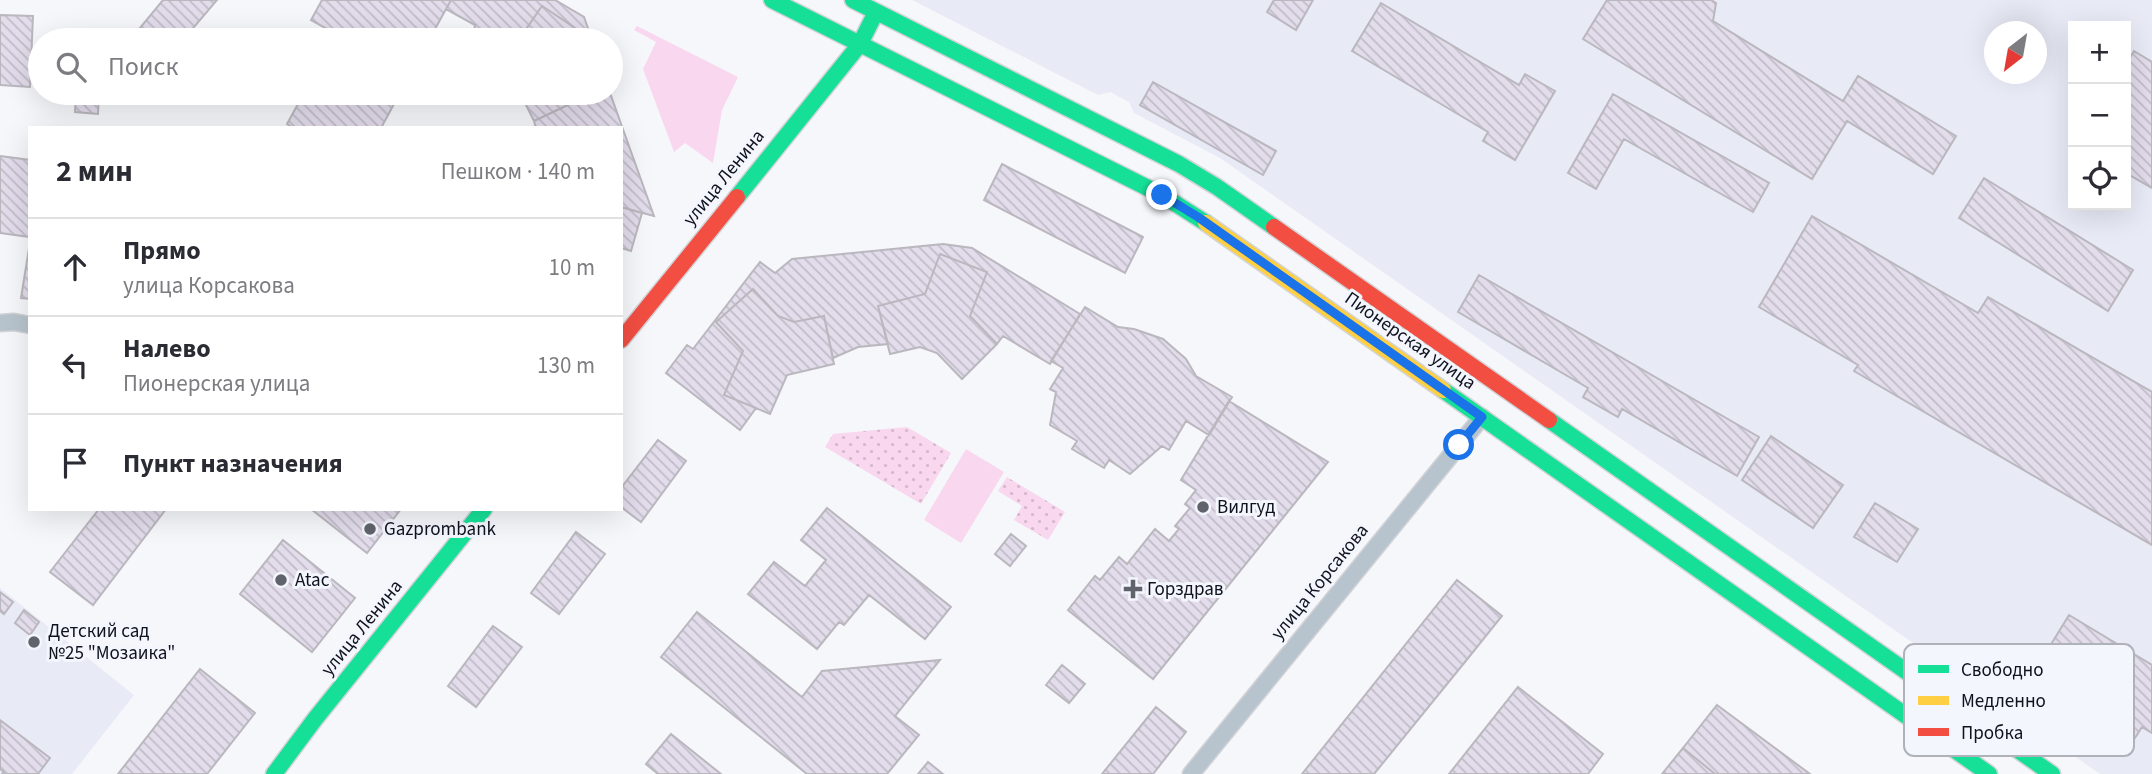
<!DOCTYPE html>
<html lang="ru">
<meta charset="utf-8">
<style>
:root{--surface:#fff;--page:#f2f2f3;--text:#2b2b33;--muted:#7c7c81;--line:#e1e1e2}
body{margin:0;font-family:"Source Sans 3",sans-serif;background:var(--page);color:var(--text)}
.controls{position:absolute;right:21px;top:21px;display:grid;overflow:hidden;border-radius:0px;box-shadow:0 7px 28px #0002}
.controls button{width:63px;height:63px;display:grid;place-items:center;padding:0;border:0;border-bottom:2px solid var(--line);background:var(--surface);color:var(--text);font:35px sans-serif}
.compass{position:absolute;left:1984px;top:21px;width:63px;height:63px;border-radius:50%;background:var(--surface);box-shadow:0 7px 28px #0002;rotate:211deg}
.stop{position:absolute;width:21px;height:21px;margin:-16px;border:5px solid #1a73e8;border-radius:50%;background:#fff}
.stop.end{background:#1a73e8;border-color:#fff;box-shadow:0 2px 7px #0008}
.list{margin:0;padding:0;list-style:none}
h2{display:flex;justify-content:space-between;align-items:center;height:91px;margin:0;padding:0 28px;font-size:30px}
h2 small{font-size:23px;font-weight:400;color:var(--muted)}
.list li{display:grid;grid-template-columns:46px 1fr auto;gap:21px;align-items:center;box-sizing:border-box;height:98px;padding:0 28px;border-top:2px solid var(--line)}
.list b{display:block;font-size:26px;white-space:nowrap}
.list p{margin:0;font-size:23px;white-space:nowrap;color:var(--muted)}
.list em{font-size:23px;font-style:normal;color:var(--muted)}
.icon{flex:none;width:38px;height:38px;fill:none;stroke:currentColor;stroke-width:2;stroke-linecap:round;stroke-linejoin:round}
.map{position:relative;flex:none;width:2152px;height:774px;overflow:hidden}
.search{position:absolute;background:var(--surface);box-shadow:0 7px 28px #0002;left:28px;top:28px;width:595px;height:77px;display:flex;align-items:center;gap:18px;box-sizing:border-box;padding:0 24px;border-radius:38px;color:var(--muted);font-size:26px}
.panel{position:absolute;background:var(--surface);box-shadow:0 7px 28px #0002;left:28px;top:126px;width:595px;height:385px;border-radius:0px}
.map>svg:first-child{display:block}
.built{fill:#e8ebf6;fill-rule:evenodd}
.green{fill:#f8d7ef}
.park{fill:url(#park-dots)}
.building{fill:url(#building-back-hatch);stroke:#bab7be;stroke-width:2}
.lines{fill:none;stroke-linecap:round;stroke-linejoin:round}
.street-casing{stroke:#d2d3d7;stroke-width:19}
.fast-casing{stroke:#d2d3d7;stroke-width:19}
.slow-casing{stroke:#d2d3d7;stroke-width:19}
.jam-casing{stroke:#d2d3d7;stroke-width:19}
.street{stroke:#b8c4cd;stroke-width:16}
.fast{stroke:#16e098;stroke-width:16}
.slow{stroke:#ffcf43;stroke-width:16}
.jam{stroke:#f24e42;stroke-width:16}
.route{stroke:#1a73e8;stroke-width:9}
.poi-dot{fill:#60636b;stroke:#f4f6fd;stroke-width:2.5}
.labels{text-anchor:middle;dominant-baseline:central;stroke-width:6;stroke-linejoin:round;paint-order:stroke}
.street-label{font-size:19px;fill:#10131e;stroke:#f4f6fd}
.poi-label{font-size:19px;fill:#10131e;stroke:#f4f6fd;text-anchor:start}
.key{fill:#f4f6fd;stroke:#b0b2ba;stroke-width:2}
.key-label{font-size:19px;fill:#10131e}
</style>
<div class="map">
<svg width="2152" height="774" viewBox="0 0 2152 774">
<defs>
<pattern id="park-dots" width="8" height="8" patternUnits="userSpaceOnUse" patternTransform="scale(1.75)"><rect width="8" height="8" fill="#f8d7ef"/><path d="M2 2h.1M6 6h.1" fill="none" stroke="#d4b8cc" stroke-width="1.8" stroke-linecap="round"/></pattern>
<pattern id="building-back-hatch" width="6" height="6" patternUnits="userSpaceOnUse" patternTransform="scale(1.75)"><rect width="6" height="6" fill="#e2dceb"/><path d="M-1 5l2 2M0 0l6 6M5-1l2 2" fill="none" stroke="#c1bcc9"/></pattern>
</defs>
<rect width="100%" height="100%" fill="#f6f7fb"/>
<path class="built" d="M912 0H2152V774H2100L1220 158 1134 113 1129 102 1110 92 1098 95ZM2073 26H2126V205H2073ZM1994 32H2036V74H1994Z
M0 588 134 695 72 774H0Z"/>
<path class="green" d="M637 26 738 77 722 110 713 163 685 143 674 152 643 69 656 42 634 30Z
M966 449 1004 472 961 543 924 520Z"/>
<path class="park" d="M907 427 951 453 921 504 825 447 833 434Z
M1007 477 1065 512 1048 540 1014 520 1022 506 998 491Z"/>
<path class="building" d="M163 0H217L183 40H130Z
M322 0H451L429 40H333L336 34 311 20Z
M451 0H555L584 17 592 40H566L575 28 542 6 520 38 514 40 473 39 475 25 446 9Z
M1274 0H1313L1296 30 1267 12Z
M1607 0H1711L1716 3 1713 21 1843 101 1858 76 1956 136 1933 174 1847 121 1812 179 1583 39Z
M1381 3 1519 85 1525 74 1555 91 1515 160 1483 141 1488 132 1352 51Z
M542 6 575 28 566 40H514L520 38Z
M0 15 33 16 30 87 0 85Z
M2134 51 2152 62V188L2126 173V64Z
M1153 82 1276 151 1263 175 1140 105Z
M76 93H99L98 114 75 112Z
M304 93H400L381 128H293L287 124Z
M520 93H564L570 104 534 121Z
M564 93H610L654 216 621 207V128H536L534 121 570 104Z
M1613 94 1769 183 1753 212 1624 139 1596 189 1568 173Z
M0 156 30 160V237L0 233Z
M1002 164 1143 237 1125 273 984 200Z
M1984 178 2133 270 2108 311 1959 218Z
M621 207 642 213 631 251 621 248Z
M1812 216 1978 313 1988 297 2152 392V545L1854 371 1858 365 1759 307Z
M30 242V299L21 298Z
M943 244 972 248 1080 314 1050 364 1003 336 997 344 970 316 987 272 940 254 925 294 878 306 888 344 858 347 833 358 824 316 794 322 778 316 753 289 716 322 743 351 724 395 756 408 740 430 666 373 687 345 693 349 760 262 775 273 792 259Z
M940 254 987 272 970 316 997 344 962 379 937 353 920 347 890 354 878 306 925 294Z
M1479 275 1759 437 1737 476 1622 409 1618 417 1583 397 1588 388 1458 312Z
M753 289 778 316 794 322 824 316 834 364 787 375 770 414 724 395 743 351 716 322Z
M1085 307 1118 327 1134 329 1163 339 1186 359 1196 376 1232 397 1209 435 1186 421 1169 450 1162 446 1130 474 1109 460 1104 468 1072 449 1077 441 1050 425 1056 392 1050 389 1063 368 1051 361Z
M1229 401 1328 462 1153 679 1068 610 1095 576 1100 580 1119 557 1127 564 1155 529 1169 541 1179 529 1175 526 1190 508 1185 504 1196 490 1181 480Z
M1771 436 1843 485 1813 528 1742 480Z
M658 440 686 461 641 522 621 507V488Z
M1875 503 1918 529 1897 562 1854 537Z
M827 508 951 607 925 639 869 595 844 625 839 622 817 649 748 594 774 562 805 586 826 560 801 540Z
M99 509H166L93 605 50 572Z
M311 509H401L367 553Z
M576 532 605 554 559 614 531 593Z
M1011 534 1026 546 1010 566 995 554Z
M283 540 355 598 312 652 240 594Z
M1457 580 1502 616 1469 657 1374 774H1302Z
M0 592 13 602 4 614 0 611Z
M24 610 39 622 30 635 15 623Z
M697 612 802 697 822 671 940 660 895 716 919 735 887 774H807L661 657Z
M2069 615 2152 665V733L2142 727 2135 738 2079 703 2065 726 2018 698Z
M493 626 522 647 476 707 448 686Z
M1062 665 1085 684 1069 703 1046 685Z
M200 669 255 713 207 774H118Z
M1518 687 1603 754 1588 774H1449Z
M1717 705 1810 774H1715L1683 748Z
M1156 707 1186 732 1153 774H1102Z
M0 720 50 758 38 774H2L4 772 0 769Z
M671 734 721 774H658L646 764Z
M1683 748 1715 774H1662Z
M928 762 943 774H918Z"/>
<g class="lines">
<g class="street-casing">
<path id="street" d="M0 323 14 322 30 325
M1191 774 1482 417"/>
</g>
<g class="fast-casing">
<path id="fast" d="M772 0 1162 195 1206 223
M853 0 1179 164 1217 187 1274 227
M737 197 860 44 876 12
M1443 390 1989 774
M1549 420 2052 774
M274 774 315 719 484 509"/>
</g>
<g class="slow-casing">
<path id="slow" d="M1206 223 1443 390"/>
</g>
<g class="jam-casing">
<path id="jam" d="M1274 227 1549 420
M621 340 737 197"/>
</g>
<use href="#street" class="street"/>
<use href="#fast" class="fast"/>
<use href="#slow" class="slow"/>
<use href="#jam" class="jam"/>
</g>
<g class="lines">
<path class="route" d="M1162 195 1198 217 1482 417 1459 445"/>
</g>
<g class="poi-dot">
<circle cx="1203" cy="507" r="7"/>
<circle cx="370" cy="529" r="7"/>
<circle cx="281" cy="580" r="7"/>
<path d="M1129.5 578.5h7v7h7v7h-7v7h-7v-7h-7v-7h7z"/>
<circle cx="34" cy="642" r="7"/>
</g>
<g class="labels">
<g class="street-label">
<text transform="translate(724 178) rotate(-51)">улица Ленина</text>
<text transform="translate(1410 341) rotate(35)">Пионерская улица</text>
<text transform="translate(1320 582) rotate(-51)">улица Корсакова</text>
<text transform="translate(362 628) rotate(-51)">улица Ленина</text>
</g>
<g class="poi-label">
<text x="1217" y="507">Вилгуд</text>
<text x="384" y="529">Gazprombank</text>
<text x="295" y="580">Atac</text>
<text x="1147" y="589">Горздрав</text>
<text x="48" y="631">Детский сад<tspan x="48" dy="22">№25 "Мозаика"</tspan></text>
</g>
</g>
<rect x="1904" y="644" width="230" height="112" rx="10" class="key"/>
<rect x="1918" y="665" width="31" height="8" fill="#16e098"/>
<rect x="1918" y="696" width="31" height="9" fill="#ffcf43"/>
<rect x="1918" y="728" width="31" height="8" fill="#f24e42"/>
<g class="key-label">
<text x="1961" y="676">Свободно</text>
<text x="1961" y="707">Медленно</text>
<text x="1961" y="739">Пробка</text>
</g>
</svg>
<div class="controls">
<button>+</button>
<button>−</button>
<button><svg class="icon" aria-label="locate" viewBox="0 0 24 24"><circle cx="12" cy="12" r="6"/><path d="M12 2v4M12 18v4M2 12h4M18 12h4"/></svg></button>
</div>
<svg class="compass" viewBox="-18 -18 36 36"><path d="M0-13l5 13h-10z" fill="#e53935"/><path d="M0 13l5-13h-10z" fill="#7c7c81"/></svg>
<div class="stop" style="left:1459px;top:445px"></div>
<div class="stop end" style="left:1162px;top:195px"></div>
<div class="search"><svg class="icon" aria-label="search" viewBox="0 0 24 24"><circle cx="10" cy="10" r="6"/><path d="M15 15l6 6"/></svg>Поиск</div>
<section class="panel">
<h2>2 мин<small>Пешком · 140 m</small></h2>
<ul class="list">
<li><svg class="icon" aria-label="ahead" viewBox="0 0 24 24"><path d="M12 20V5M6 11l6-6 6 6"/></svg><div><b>Прямо</b><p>улица Корсакова</p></div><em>10 m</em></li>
<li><svg class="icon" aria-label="left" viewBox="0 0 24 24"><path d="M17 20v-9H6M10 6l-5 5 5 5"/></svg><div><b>Налево</b><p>Пионерская улица</p></div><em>130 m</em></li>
<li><svg class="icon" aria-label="arrive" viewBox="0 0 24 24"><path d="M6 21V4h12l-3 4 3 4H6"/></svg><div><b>Пункт назначения</b></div></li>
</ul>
</section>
</div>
